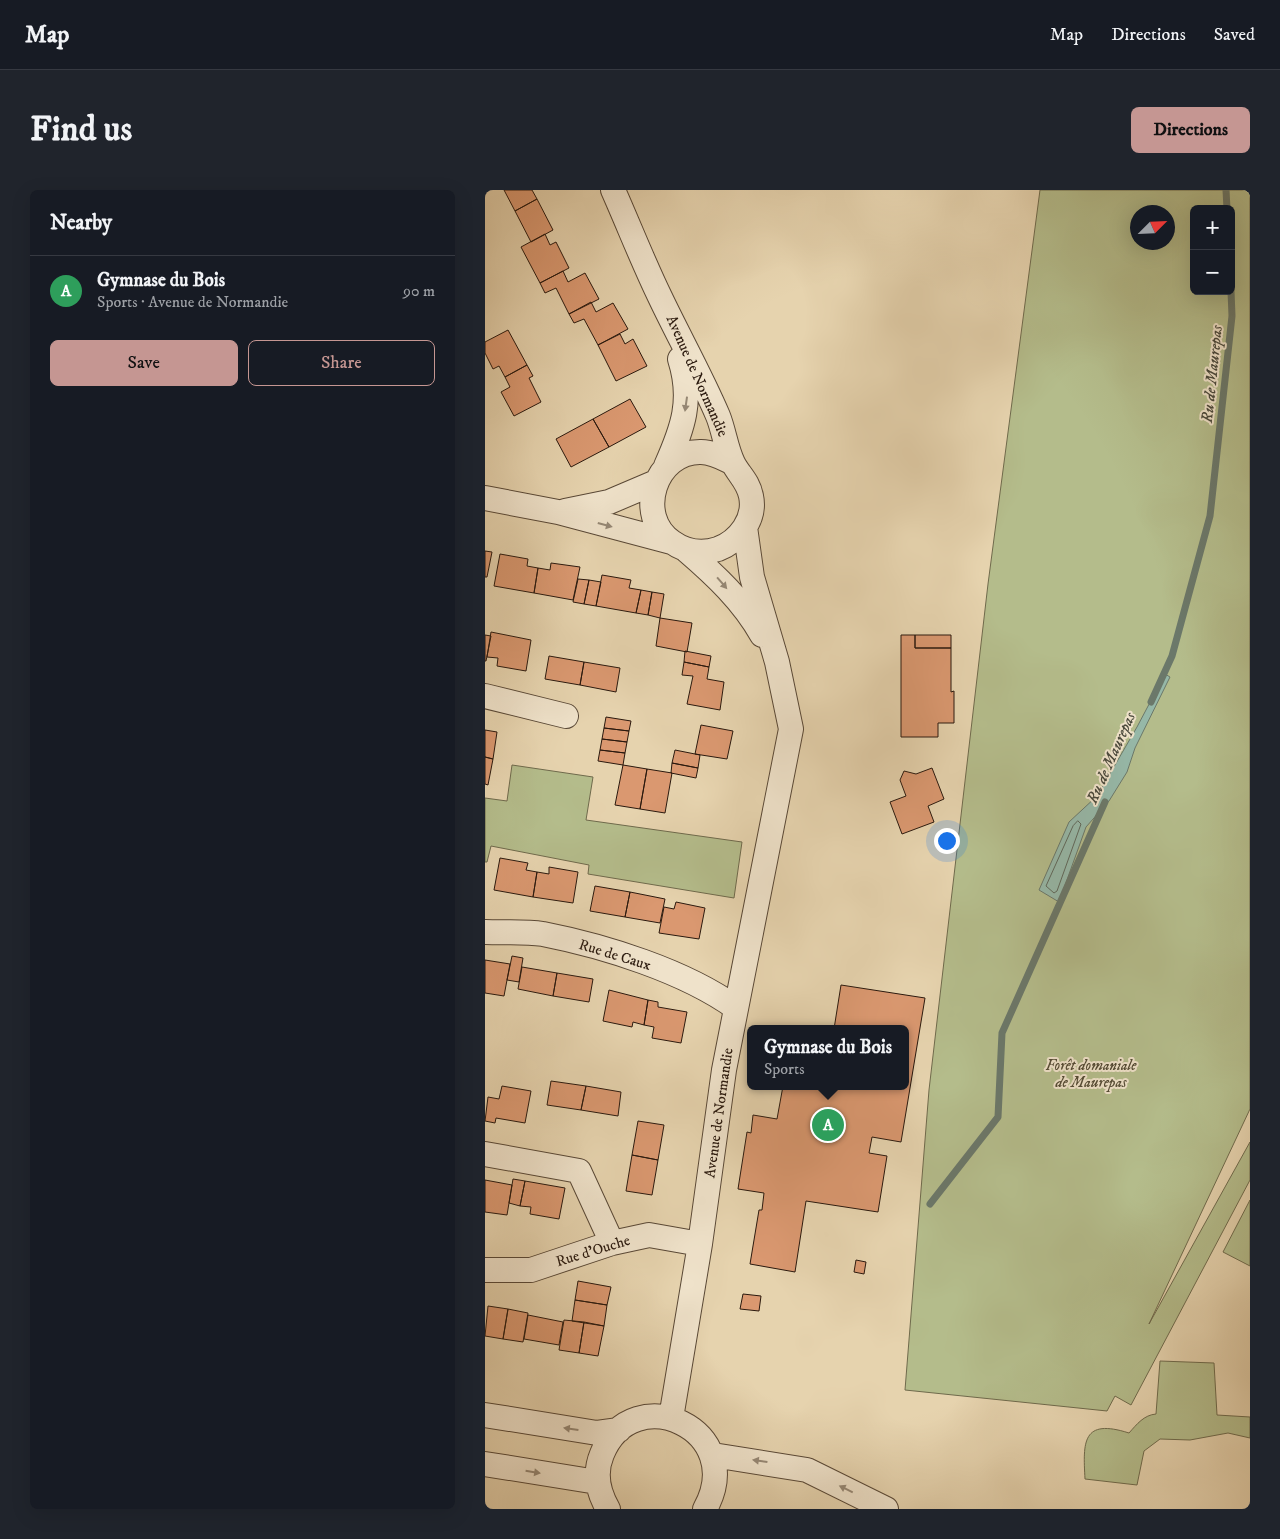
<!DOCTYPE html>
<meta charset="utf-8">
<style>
:root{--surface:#171b24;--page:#20242c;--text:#f1f3f6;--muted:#9ea1a6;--line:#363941;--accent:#c59692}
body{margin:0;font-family:"IM FELL DW Pica",serif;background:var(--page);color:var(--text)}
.controls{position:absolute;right:15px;top:15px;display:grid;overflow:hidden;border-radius:8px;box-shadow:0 5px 20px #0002}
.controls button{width:45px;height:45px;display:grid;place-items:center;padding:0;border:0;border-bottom:1px solid var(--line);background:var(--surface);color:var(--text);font:25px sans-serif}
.compass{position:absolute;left:645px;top:15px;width:45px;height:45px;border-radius:50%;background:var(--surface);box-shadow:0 5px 20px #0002;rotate:66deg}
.you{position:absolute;left:461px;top:650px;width:18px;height:18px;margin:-12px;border:4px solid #fff;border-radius:50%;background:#1a73e8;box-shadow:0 0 0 8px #1a73e833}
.badge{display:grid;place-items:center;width:32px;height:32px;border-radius:50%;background:var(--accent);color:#fff;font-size:16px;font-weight:700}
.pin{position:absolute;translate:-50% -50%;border:2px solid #fff;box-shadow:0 1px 5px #0006}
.popup{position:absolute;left:262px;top:835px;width:162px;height:65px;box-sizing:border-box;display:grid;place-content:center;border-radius:8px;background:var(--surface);filter:drop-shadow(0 1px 4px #0005);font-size:16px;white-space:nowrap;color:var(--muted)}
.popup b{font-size:19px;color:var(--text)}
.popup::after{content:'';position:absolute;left:50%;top:100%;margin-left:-10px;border:10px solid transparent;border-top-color:var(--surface)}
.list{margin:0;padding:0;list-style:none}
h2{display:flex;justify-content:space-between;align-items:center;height:65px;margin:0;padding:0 20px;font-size:21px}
h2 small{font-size:16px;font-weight:400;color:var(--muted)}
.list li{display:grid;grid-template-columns:32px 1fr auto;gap:15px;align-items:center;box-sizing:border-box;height:70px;padding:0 20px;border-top:1px solid var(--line)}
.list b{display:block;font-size:19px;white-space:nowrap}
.list p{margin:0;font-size:16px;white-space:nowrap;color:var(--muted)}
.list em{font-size:16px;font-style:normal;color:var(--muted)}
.actions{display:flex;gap:10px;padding:15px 20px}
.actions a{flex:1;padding:11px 0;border:1px solid var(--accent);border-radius:8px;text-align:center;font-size:18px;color:var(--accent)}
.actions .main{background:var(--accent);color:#111}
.map{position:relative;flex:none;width:765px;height:1319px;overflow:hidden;border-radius:8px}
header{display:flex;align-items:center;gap:30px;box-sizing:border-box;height:70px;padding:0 25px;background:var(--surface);border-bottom:1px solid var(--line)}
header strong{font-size:24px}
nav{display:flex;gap:28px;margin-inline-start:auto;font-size:18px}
.intro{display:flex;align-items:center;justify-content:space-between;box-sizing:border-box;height:120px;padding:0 30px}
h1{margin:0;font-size:35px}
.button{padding:12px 22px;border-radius:8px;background:var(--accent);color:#111;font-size:18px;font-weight:700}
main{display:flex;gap:30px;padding:0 30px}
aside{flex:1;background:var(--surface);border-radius:8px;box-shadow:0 5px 20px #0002}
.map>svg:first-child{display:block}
.green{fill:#b4bc8b;stroke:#6f6a4c;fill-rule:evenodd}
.water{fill:#96b8a8;stroke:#6b786a}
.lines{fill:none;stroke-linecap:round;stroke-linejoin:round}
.shore{stroke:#60685b;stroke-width:1}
.stream{stroke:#6b786a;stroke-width:7}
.building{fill:#da9870;stroke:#2a190e}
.minor-casing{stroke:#594836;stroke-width:26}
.minor{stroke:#efe2ca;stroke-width:24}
.oneway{fill:#968875}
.labels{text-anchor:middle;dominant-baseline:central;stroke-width:4;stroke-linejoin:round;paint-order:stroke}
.street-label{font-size:15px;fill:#2a190e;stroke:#efe2ca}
.park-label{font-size:15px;font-style:italic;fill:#534a34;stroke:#efe2ca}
.water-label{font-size:16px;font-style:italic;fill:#4a493c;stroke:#efe2ca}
</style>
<header>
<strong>Map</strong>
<nav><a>Map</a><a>Directions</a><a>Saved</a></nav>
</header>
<div class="intro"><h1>Find us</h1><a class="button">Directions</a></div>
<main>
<aside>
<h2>Nearby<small></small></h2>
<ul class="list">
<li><span class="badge" style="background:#2e9e5b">A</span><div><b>Gymnase du Bois</b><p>Sports · Avenue de Normandie</p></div><em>90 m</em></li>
</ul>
<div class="actions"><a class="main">Save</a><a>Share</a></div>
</aside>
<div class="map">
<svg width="765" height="1319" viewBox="0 0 765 1319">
<rect width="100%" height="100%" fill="#e6d3ae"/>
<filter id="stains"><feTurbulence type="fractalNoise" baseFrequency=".004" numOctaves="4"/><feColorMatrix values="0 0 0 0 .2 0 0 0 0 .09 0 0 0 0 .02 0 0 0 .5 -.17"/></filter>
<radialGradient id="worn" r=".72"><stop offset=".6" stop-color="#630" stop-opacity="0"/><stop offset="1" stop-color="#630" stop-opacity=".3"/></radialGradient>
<path class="green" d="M555 0H765V919L664 1134 765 952V990L646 1215 630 1206 622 1221 420 1200 444 900 503 394ZM709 19H746V101H709ZM652 22H682V52H652Z
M27 575 108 587 101 630 257 652 249 708 103 684 104 675 6 656 2 672H0V608L22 611Z
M765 1010V1076L738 1062Z
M675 1171 729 1173 732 1225 765 1227V1248L743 1243 705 1250 675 1249 659 1261 652 1295 600 1289C598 1252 597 1228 644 1243 652 1234 659 1225 671 1224Z"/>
<path class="water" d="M680 484 685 487 650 558 642 582 624 611 601 637 574 712 554 700 584 632 612 606 652 537Z"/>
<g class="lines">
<path class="shore" d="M593 631 596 634 572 701 569 703 561 696 588 636Z"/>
<path class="stream" d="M741 0 742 19
M666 512 687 466 725 326 747 126 746 101
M445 1014 513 927 517 843 620 612"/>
</g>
<path class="building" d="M19 0H47L52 9 30 21Z
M52 9 68 40 46 52 30 21Z
M60 44 65 55 71 52 84 78 55 93 36 57Z
M78 81 83 92 100 83 114 109 84 124 71 98 60 103 55 93Z
M106 112 111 122 128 113 143 139 113 155 99 129 89 133 84 124Z
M23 140 42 175 20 187 14 176 8 179 0 163V152Z
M135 144 140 154 148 149 162 176 131 191 113 155Z
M42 175 48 186 44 188 56 212 29 226 16 202 25 197 20 187Z
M145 209 161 237 124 257 108 229Z
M108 229 124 257 86 277 71 249Z
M0 361 7 362 2 387H0Z
M15 364 43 369 42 376 53 378 49 403 9 396Z
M66 373 95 377 88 410 49 403 53 378 65 380Z
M117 385 146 390 144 398 156 400 151 423 111 416Z
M93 389 104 390 99 414 88 412Z
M104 390 116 392 111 416 99 414Z
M156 400 167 402 163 425 151 423Z
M167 402 179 404 175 428 163 425Z
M175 428 207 433 202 462 171 456Z
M6 442 46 450 41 481 12 476 13 468 2 467Z
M0 445 6 446 1 471H0Z
M416 445H430V458H466V502L469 501V533H453V547H416Z
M430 445H466V458H430Z
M200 461 226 466 224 477 199 472Z
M64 466 99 472 95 495 60 489Z
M99 472 135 478 131 502 95 495Z
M199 472 224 477 222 489 239 492 235 520 202 514 208 486 197 485Z
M121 527 146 531 144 541 119 538Z
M216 535 248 541 242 569 210 564Z
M119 538 144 541 142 552 117 549Z
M0 540 12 542 8 569 0 567Z
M117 549 142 552 140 563 115 560Z
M115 560 140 563 138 575 113 571Z
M190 560 215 565 213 578 187 573Z
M0 567 8 569 3 595 0 594Z
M187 573 213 578 211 588 186 583Z
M138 575 162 579 155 619 130 615Z
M447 578 459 609 443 616 449 632 417 644 405 612 421 606 415 590 419 581 431 584Z
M162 579 187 583 180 623 155 619Z
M15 668 43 673 41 680 52 682 48 707 9 700Z
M64 677 93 682 88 713 48 707 52 682 64 684Z
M110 696 145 702 140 727 105 721Z
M145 702 180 709 175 733 140 727Z
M191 712 220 718 214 749 174 743 179 717 189 719Z
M27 766 38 768 34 792 22 790Z
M0 770 25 774 19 806 0 803Z
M37 777 72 783 68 806 33 799Z
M72 783 108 789 104 812 68 806Z
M356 795 440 808 416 952 387 947 384 963 402 966 393 1022 321 1011 310 1082 265 1074 274 1020H277L279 1003 253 999 262 942 266 943 268 925 292 929 298 896H420V839H349Z
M124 800 163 810 159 835 148 832 147 837 118 831Z
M163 810 173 812V817L202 822 196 853 167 848 169 837 159 835Z
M66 891 101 896 96 920 62 915Z
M17 896 46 901 40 933 11 928 10 933 0 931 3 907 14 909Z
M101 896 136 902 133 926 96 920Z
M153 931 179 935 173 970 147 965Z
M147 965 173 970 167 1005 141 1001Z
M28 989 40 991 35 1016 24 1013Z
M0 990 27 995 22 1025 0 1022Z
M40 991 80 998 74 1029 45 1024 46 1017 35 1016Z
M371 1070 381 1072 379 1084 369 1082Z
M93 1091 126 1097 122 1115 90 1110Z
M258 1104 276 1106 274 1121 255 1119Z
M90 1110 122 1115 119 1136 87 1131Z
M3 1116 23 1119 18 1149 0 1146Z
M23 1119 43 1123 38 1152 18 1149Z
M43 1125 78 1132 74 1155 39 1149Z
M79 1130 99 1132 94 1163 74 1160Z
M99 1132 119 1136 113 1166 94 1163Z"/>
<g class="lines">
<g class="minor-casing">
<path id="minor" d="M128 0C144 36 158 72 175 107 194 147 216 186 233 226 239 241 241 259 248 273 254 285 263 291 266 306 271 329 254 351 233 359 218 364 201 362 187 352 149 326 170 261 216 262 228 262 238 268 248 273
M181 276C198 238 208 210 195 169
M0 308 73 322 186 352
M80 321 124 312 171 292
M201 360C230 385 258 411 277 445
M0 506 81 526
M0 742C19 743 39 741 58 744 119 756 200 781 251 818
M0 964 94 981 127 1053
M0 1080H46L127 1053 164 1045 215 1054
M0 1225 112 1243 134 1240
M186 1228 215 1054 239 880 306 539 292 472 267 387 260 337
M228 1265 322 1280 401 1319
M0 1274 112 1292
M123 1319C113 1302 109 1283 117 1264 148 1187 264 1240 220 1319"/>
</g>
<use href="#minor" class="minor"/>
</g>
<defs><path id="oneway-solid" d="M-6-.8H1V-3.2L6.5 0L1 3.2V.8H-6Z" transform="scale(1.25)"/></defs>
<g class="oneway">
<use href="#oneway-solid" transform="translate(201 214) rotate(98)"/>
<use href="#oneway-solid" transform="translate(120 335) rotate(15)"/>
<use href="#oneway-solid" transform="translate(237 393) rotate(49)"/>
<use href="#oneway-solid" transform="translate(86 1239) rotate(-172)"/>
<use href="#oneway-solid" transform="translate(275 1271) rotate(-172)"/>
<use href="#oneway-solid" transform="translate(48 1282) rotate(9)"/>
<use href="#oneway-solid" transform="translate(361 1299) rotate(-154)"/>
</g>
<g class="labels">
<g class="street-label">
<text transform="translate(212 186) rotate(66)">Avenue de Normandie</text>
<text transform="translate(130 765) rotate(17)">Rue de Caux</text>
<text transform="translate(234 923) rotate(-82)">Avenue de Normandie</text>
<text transform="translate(108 1061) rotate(-17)">Rue d'Ouche</text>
</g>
<g class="park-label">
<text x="606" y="875">Forêt domaniale<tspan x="606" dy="17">de Maurepas</tspan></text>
</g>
<g class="water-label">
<text transform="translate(727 184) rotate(-84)">Ru de Maurepas</text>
<text transform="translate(626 568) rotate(-66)">Ru de Maurepas</text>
</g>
</g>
<rect width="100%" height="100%" filter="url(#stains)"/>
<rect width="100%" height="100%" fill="url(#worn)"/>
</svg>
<div class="controls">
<button>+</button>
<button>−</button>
</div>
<svg class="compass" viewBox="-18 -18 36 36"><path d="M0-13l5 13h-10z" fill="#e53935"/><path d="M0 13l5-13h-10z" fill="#9ea1a6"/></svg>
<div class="you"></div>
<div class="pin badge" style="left:343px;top:935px;background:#2e9e5b">A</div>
<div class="popup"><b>Gymnase du Bois</b>Sports</div>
</div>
</main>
